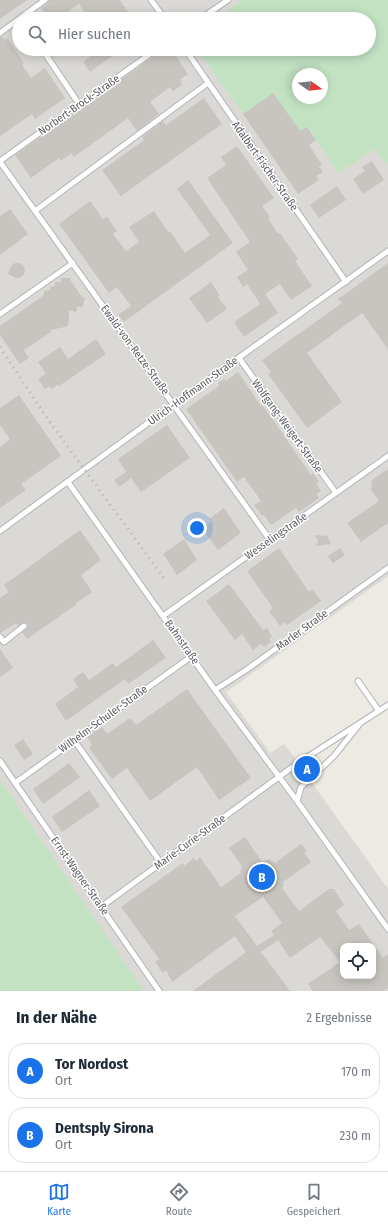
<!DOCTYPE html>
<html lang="de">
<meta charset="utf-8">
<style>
:root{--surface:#fff;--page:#f2f2f3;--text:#1f2937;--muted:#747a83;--line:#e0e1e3;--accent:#1a73e8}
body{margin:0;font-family:"Fira Sans Condensed",sans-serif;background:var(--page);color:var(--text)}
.controls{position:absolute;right:12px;bottom:12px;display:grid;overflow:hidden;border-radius:8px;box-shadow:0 2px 10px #0003}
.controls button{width:36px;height:36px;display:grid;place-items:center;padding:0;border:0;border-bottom:1px solid var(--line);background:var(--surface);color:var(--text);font:20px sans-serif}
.compass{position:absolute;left:292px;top:68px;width:36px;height:36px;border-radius:50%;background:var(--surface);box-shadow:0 2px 10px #0003;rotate:104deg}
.you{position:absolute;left:197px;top:528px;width:14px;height:14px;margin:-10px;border:3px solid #fff;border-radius:50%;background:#1a73e8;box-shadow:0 0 0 6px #1a73e833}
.badge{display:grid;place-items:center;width:26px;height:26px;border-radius:50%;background:var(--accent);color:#fff;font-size:13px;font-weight:700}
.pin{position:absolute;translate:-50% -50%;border:2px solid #fff;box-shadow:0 1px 4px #0006}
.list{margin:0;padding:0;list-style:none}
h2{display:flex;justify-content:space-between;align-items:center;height:52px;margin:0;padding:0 16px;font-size:17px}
h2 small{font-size:13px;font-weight:400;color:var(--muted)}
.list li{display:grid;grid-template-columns:26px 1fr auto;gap:12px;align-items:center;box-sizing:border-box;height:56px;margin:0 8px 8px;padding:0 8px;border:1px solid var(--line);border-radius:16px}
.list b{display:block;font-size:15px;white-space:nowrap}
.list p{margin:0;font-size:13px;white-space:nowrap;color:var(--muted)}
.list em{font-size:13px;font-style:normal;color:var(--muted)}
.icon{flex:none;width:22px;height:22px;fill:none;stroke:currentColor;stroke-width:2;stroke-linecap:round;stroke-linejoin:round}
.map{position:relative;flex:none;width:388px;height:991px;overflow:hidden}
.search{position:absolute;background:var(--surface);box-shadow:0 2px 10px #0003;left:12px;right:12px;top:12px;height:44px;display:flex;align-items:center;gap:10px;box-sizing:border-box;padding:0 14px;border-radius:22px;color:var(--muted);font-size:15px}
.sheet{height:180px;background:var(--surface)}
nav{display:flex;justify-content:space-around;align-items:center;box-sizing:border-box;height:56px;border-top:1px solid var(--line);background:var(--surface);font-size:11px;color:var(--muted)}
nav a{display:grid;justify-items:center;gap:2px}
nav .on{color:var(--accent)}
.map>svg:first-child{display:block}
.industrial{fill:#dbd9d5;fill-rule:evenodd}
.green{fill:#c2e2c2;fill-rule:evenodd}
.building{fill:#c8c5c0;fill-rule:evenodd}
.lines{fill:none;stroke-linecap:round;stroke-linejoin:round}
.service-casing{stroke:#b1b3b7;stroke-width:7}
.service{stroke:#fff;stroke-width:5}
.rail{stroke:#b1b2b2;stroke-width:3;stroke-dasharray:1 5;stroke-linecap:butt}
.labels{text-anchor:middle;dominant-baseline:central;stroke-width:3;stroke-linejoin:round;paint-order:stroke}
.street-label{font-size:11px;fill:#5b5f62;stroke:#fff}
</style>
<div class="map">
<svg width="388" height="991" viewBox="0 0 388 991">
<rect width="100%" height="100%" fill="#eceae3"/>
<path class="industrial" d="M0 0H388V576L226 692 270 753 284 744 300 765 295 768 304 780 308 778 312 783 388 889V991H0ZM19 19H369V49H19ZM298 74H322V98H298ZM343 946H373V976H343Z"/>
<path class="green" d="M243 0H388V160L387 165 375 149 339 173 307 127 300 131 273 93 243 114 197 49H369V19H215ZM298 74H322V98H298Z
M0 780 144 991H0Z"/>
<path class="building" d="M0 0H27L0 19Z
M49 0H120L133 19H89L79 4 58 19H49L41 8 48 3Z
M2 36 5 40 7 38 24 63 22 65 31 78 45 68 65 98 35 119 32 114 0 136V37Z
M100 49H122L90 72 83 62Z
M164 49H171L188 74 180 80 182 85 173 91 170 87 150 102 159 114 137 131 128 118 74 157 71 153 61 161 59 158 31 178 15 155Z
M273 93 300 131 307 127 316 140 309 145 322 165 319 167 323 172 316 176 319 180 298 194 243 114Z
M204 98 222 124 121 196 102 170 144 140 142 137 163 121 166 125Z
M237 146 274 198 262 206 270 217 268 218 278 234 280 233 298 259 295 261 312 286 291 300 280 284 265 294 278 313 244 337 234 322 260 304 247 284 243 287 237 277 248 270 236 252 250 242 207 178 226 165 221 157Z
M372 161 384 180 363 194 353 179 365 171 362 167Z
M188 180 233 243 124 322 118 315 131 306 117 287 109 293 59 224 90 201 103 219 107 217 117 231 113 234 126 251 139 242 129 227 154 211 168 232 170 231 185 253 210 235 177 189Z
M337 186 346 200 319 218 310 205Z
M10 209 28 234 0 255V216Z
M15 263H19L23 265 25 268 24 275 19 278H16L8 274 11 266Z
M388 263V349L362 313 307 353 342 402 307 428 268 374 271 372 262 360 342 303 338 299Z
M61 278H71V281L82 297 85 298 82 308 78 306 76 312 69 310V321L68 325 65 327 50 330 51 332 24 350 29 358 20 364 0 335V326L44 295V291L50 290V287L55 286V282H61Z
M211 282 220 296 218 297 227 309 207 323 189 298Z
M96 339 106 354 59 386 57 385 52 389 50 386 45 389 38 379 46 374 38 362 60 347 68 359Z
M238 372 261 406 262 405 276 424 311 475 313 473 319 482 316 483 321 491 316 494 319 498 299 512 296 508 271 525 264 515 262 516 254 505 261 501 244 477 237 482 186 409 219 386 218 383 224 379 226 381Z
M19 395 61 456 21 484 26 490 0 508V447L10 439 0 425V408Z
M167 425 190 458 141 492 131 478 119 487 114 480 126 472 118 459Z
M388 469V523L361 542 347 523 379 501 371 490 372 480Z
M224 508 241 533 218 550 202 528 211 522 209 519Z
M80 530 101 560 81 575 92 592 76 603 77 604 27 639 22 632 28 627 27 624 25 622 18 626 16 623 0 633V598L9 592 4 585Z
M315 535 327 536 331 544 316 546 318 541Z
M184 539 197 560 177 575 163 554Z
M279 548 309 592 312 589 321 601 287 625 285 622 280 626 269 611 273 608 247 571Z
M340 548 345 555 333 563 328 556Z
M229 584 263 630 267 628 272 636 269 639 271 642 264 647 261 644 253 650 242 634 235 640 206 601Z
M153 640 166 658 128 684 125 679 66 721 55 704 78 687 73 679 83 672 89 680 113 663 116 667Z
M0 649 13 668 0 677Z
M187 689 251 778 219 800 197 767 150 801 127 768 112 779 89 748 92 745 87 737 102 727 107 734 130 718 136 725Z
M23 739 33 754 24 760 14 745Z
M311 759 316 767 304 779 296 769Z
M69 763 80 777 43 804 33 789Z
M89 790 100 806 62 832 52 817Z
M245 837 262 862 269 859 275 863 301 844 307 851 304 853 311 862 283 882 284 884 282 888 299 911 329 889H334L344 905 336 911 349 930 359 924 383 958 388 954V988L383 991H313L308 984 340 962 320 937 290 958 278 940 261 952 290 991H193L246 952 235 936 172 982 166 970 163 973 155 962 159 959 121 907 183 863 184 866 194 858 196 861 200 857 221 887 241 873 240 872 242 866 229 848ZM263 897 282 923 271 931 274 935 257 946 235 916ZM343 946H373V976H343Z"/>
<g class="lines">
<g class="service-casing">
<path id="service" d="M151 0 165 19
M19 19 45 0
M200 19 228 0
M0 33 19 19
M42 49 79 104
M185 49 346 282
M0 161 157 49
M0 162 270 540
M35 211 208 83
M0 314 73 263
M239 358 336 493
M68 482 215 690 297 801 388 929
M0 531 174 404 388 251
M163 616 388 456
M0 637 4 642 24 626
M358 681 379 711
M215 690 246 670 388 568
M74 740 161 863
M0 761 159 991
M15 783 192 656
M297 801 301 787 334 756 358 726
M101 907 298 763 388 705"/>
</g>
<use href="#service" class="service"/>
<path class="rail" d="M0 347 44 414 166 581"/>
</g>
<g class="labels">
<g class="street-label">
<text transform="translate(79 105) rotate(-35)">Norbert-Brock-Straße</text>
<text transform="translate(265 166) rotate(55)">Adalbert-Fischer-Straße</text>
<text transform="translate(135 350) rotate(54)">Ewald-von-Retze-Straße</text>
<text transform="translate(193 391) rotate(-36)">Ulrich-Hoffmann-Straße</text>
<text transform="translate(287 426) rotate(54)">Wolfgang-Weigert-Straße</text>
<text transform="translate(276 536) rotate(-35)">Wesselingstraße</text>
<text transform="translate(302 630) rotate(-36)">Marler Straße</text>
<text transform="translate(182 642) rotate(55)">Bahnstraße</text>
<text transform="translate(103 719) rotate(-36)">Wilhelm-Schuler-Straße</text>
<text transform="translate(190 842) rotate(-36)">Marie-Curie-Straße</text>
<text transform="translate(80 876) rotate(55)">Ernst-Wagner-Straße</text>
</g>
</g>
</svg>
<div class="controls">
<button><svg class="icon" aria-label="locate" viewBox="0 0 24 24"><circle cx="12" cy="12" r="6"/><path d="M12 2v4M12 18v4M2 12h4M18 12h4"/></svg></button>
</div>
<svg class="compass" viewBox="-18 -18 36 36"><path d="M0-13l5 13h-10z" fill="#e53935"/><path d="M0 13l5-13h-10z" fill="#747a83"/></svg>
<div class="you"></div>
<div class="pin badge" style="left:307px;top:769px">A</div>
<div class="pin badge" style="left:262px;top:877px">B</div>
<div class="search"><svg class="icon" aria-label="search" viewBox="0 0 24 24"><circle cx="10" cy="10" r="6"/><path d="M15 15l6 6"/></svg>Hier suchen</div>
</div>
<section class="sheet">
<h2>In der Nähe<small>2 Ergebnisse</small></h2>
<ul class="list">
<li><span class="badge">A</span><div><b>Tor Nordost</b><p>Ort</p></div><em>170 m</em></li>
<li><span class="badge">B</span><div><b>Dentsply Sirona</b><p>Ort</p></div><em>230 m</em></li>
</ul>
</section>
<nav>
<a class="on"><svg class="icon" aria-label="map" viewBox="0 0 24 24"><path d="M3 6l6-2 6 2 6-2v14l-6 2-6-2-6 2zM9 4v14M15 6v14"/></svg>Karte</a>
<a><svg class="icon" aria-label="directions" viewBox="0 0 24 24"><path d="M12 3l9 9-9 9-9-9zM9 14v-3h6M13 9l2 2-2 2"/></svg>Route</a>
<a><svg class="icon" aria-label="saved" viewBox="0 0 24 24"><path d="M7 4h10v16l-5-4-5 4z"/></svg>Gespeichert</a>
</nav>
